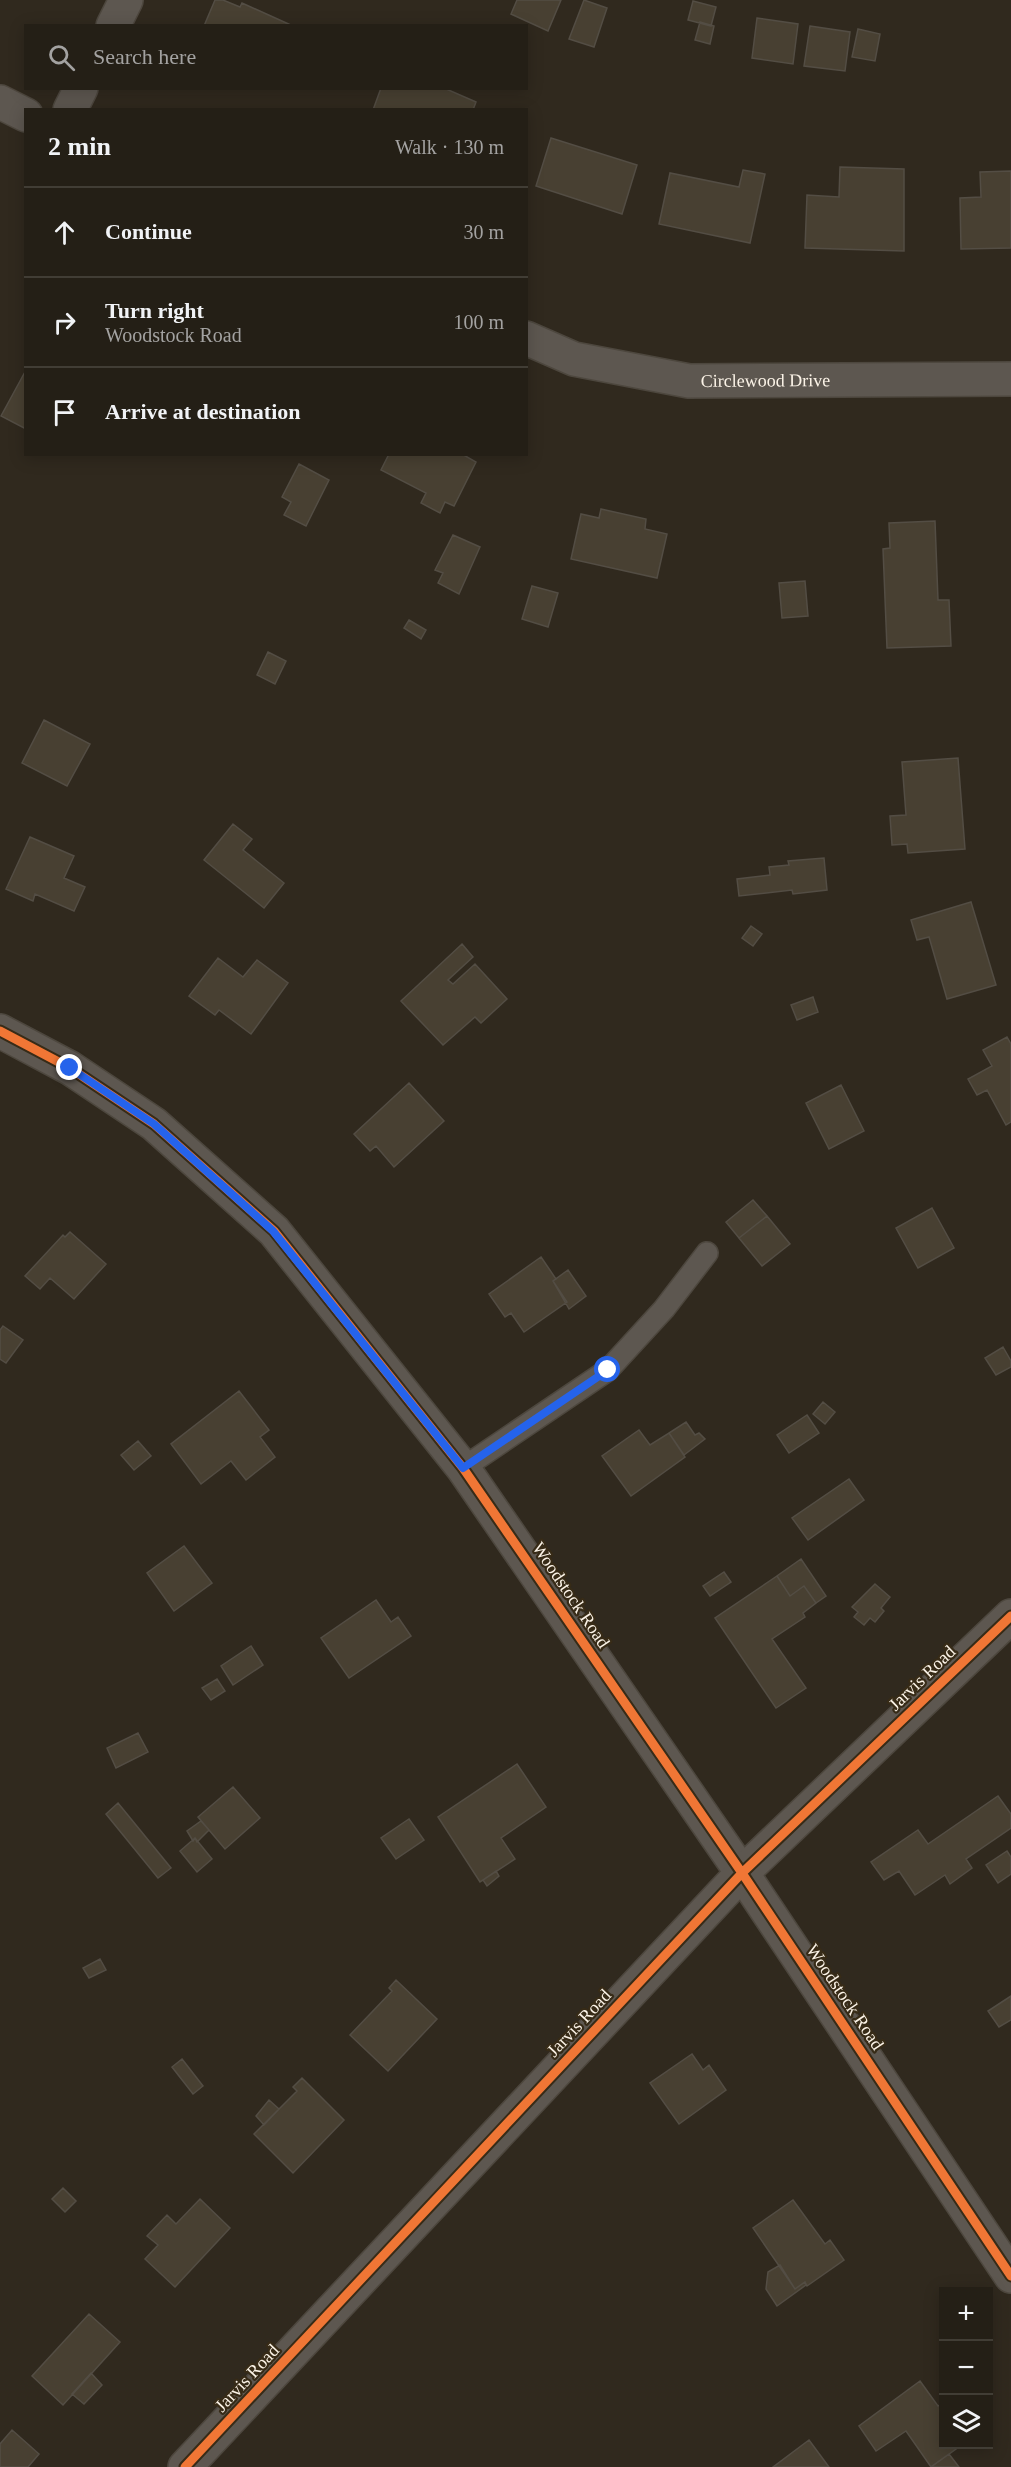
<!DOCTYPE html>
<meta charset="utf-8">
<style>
:root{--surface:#241f16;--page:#302c23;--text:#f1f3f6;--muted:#a3a2a1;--line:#413d35}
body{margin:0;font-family:"Times New Roman",serif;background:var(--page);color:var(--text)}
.controls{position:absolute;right:18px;bottom:18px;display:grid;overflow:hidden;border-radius:0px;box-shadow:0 3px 15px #0003}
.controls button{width:54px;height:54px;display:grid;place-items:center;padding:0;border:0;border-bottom:2px solid var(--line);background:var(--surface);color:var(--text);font:30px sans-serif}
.stop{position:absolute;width:18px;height:18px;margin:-14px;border:4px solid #2563eb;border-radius:50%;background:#fff}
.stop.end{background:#2563eb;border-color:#fff;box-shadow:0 2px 6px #0008}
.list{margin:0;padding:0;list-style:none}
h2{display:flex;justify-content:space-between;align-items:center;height:78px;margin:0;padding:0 24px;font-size:26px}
h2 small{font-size:20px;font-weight:400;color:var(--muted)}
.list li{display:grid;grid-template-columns:39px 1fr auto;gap:18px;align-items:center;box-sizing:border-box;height:90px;padding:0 24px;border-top:2px solid var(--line)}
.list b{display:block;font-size:22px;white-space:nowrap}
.list p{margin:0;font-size:20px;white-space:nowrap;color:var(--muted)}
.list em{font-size:20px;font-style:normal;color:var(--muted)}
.icon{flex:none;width:33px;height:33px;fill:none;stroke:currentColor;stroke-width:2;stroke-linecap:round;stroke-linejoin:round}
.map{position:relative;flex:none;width:1011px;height:2467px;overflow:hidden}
.search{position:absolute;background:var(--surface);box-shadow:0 3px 15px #0003;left:24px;top:24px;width:504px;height:66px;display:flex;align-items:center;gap:15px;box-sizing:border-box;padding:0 21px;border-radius:0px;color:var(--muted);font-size:22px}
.panel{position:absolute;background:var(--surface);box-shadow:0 3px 15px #0003;left:24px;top:108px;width:504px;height:348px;border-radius:0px}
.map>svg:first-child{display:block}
.building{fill:#484032;stroke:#534d44;stroke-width:1.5}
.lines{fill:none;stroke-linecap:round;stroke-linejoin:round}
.lane-casing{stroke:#4d473e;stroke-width:24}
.street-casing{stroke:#4d473e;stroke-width:36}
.lane{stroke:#5d5750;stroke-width:21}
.street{stroke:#5d5750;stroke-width:33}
.cycleway-casing{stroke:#372b17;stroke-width:13}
.cycleway{stroke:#f07635;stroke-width:9}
.route{stroke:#2563eb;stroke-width:8}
.labels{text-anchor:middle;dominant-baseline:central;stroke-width:4.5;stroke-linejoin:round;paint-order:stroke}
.street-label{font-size:18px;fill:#fbf3e7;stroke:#372b17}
</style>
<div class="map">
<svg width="1011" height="2467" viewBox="0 0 1011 2467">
<rect width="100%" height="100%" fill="#30291e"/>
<path class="building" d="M215 0H223L240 7 242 3 293 26H204Z
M517 0H561L548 31 511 14Z
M584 0 607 8 594 47 569 39Z
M693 1 716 7 711 26 688 20Z
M757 18 798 24 793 64 752 58Z
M700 22 714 26 710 44 695 40Z
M810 26 850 32 845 71 804 66Z
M858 29 880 34 875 61 852 57Z
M381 88H444L476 102 473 110H373Z
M551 138 637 165 622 214 536 186Z
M840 167 904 169V251L805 248 807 195 839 197Z
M743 170 765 174 750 243 659 224 670 173 739 187Z
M1011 171V248L961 249 960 198 981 197 980 172Z
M26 370V429L1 416Z
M389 454H462L476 462 454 506 445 502 440 513 421 503 426 493 381 470Z
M299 464 329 480 306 526 284 515 291 502 282 497Z
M601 509 646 519 645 529 667 534 657 578 571 559 581 514 599 518Z
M935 521 938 600H949L951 646 887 648 883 549 890 548 889 523Z
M453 535 480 547 459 594 438 583 443 573 435 570Z
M805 581 808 616 782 618 779 583Z
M532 586 558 593 548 627 522 619Z
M409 620 426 630 421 639 404 628Z
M268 652 286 661 275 684 257 675Z
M44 720 90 744 67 786 22 763Z
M958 758 965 849 908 853 907 844 892 845 890 816 906 815 902 762Z
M233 824 252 839 243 850 284 883 264 908 204 860Z
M30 837 74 856 64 878 85 887 74 911 35 894 33 901 6 889Z
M824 858 827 890 793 894 792 890 739 896 737 879 770 875 769 867 789 865 788 861Z
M971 902 996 985 947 999 929 937 917 940 911 920Z
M751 926 762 934 753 946 742 938Z
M462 944 473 957 448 980 453 984 475 964 507 999 481 1023 475 1017 443 1045 401 1001Z
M218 958 243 977 257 960 288 983 251 1034 219 1010 215 1015 189 996Z
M813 997 818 1012 797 1020 791 1005Z
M1007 1037 1011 1044V1122L1006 1125 987 1090 977 1095 968 1079 992 1066 983 1050Z
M409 1083 444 1121 394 1167 376 1146 370 1151 354 1134Z
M841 1085 864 1131 829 1149 806 1103Z
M753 1200 767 1216 739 1238 726 1222Z
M932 1208 954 1248 918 1268 896 1228Z
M767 1216 790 1244 762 1266 739 1238Z
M70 1232 106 1264 74 1299 50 1278 40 1289 25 1276 63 1235 65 1237Z
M541 1257 556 1279 553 1281 567 1302 524 1332 511 1313 505 1317 489 1294Z
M568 1270 586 1296 569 1309 553 1281Z
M3 1326 23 1340 6 1363 0 1359V1330Z
M1003 1347 1011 1361V1367L996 1375 985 1358Z
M239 1391 269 1430 260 1437 275 1457 246 1480 231 1461 201 1484 171 1444Z
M823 1402 835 1412 825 1424 813 1414Z
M807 1415 819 1433 789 1453 777 1435Z
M686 1422 695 1435 699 1433 705 1439 684 1455 669 1433Z
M639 1430 650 1445 669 1433 685 1457 631 1496 602 1456Z
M138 1441 151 1456 134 1470 121 1455Z
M849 1479 864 1500 808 1540 792 1518Z
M184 1546 212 1583 174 1611 147 1573Z
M801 1559 826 1596 816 1603 804 1586 790 1596 777 1576Z
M724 1572 731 1582 710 1596 703 1586Z
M777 1576 790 1596 804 1586 816 1603 803 1613 805 1617 772 1639 806 1688 776 1708 715 1618Z
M875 1584 890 1597 881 1608 884 1611 875 1622 870 1618 864 1625 854 1617 858 1612 852 1607Z
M376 1600 391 1622 398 1617 411 1636 349 1678 321 1638Z
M251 1646 263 1665 233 1685 221 1666Z
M217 1679 225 1691 211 1700 202 1688Z
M138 1733 148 1752 116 1768 107 1748Z
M517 1764 546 1807 501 1838 515 1859 480 1882 438 1817Z
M233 1787 260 1818 225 1849 198 1817Z
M998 1796 1011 1814V1828L966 1859 972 1868 950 1884 945 1875 915 1895 899 1871 884 1880 871 1862 918 1830 928 1844Z
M118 1803 171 1868 158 1878 106 1814Z
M409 1819 424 1840 396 1859 381 1838Z
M201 1821 209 1830 197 1842 195 1838 193 1841 187 1831Z
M195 1838 212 1859 197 1872 180 1851Z
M1007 1851 1011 1857V1874L998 1883 986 1865Z
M496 1871 499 1876 487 1886 483 1880Z
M100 1959 106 1970 89 1978 83 1968Z
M396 1980 437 2019 388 2071 350 2035 392 1991 389 1988Z
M1011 1996V2020L999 2027 988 2011Z
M692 2054 703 2070 709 2065 726 2090 679 2124 650 2083Z
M182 2059 203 2086 193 2094 172 2067Z
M302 2078 344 2120 293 2173 254 2134 297 2091 293 2087Z
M269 2100 279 2109 264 2125 256 2116Z
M63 2188 76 2201 65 2212 52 2199Z
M200 2199 230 2228 175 2287 145 2259 158 2245 147 2236 167 2215 176 2224Z
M793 2200 825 2244 830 2240 844 2260 807 2286 805 2282 795 2289 753 2228Z
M780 2265 795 2289 805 2282 806 2285 777 2306 766 2289 767 2280 768 2272Z
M89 2314 120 2342 63 2405 32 2376Z
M91 2373 102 2385 84 2404 72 2394Z
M920 2381 938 2406 944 2402V2444H963L931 2467 906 2431 876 2451 859 2426Z
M12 2430 39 2454 28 2467H0V2444Z
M809 2440 829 2467H773Z
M949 2454 959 2467H933L932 2466Z"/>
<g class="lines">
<g class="lane-casing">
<path id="lane" d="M463 1468 608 1370 664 1309 707 1253"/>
</g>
<g class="street-casing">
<g id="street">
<path d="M113 26 126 0"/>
<path d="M0 102 26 115"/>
<path d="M70 110 81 88"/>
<path id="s1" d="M526 338 574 359 689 381 1011 379"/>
<path d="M0 1031 70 1068 154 1124 274 1231 463 1468 742 1873 1011 2276"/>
<path d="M185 2467 742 1873 1011 1616"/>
</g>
</g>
<use href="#lane" class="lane"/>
<use href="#street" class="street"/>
<g class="cycleway-casing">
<path id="cycleway" d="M0 1031 70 1068 154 1124 274 1231 463 1468 742 1873 1011 2276
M185 2467 742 1873 1011 1616"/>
</g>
<use href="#cycleway" class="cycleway"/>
</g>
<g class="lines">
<path class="route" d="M70 1068 154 1124 273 1231 463 1468 608 1370"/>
</g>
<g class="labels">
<g class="street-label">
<text stroke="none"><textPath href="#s1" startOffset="246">Circlewood Drive</textPath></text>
<text transform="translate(571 1595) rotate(56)">Woodstock Road</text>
<text transform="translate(922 1678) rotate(-44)">Jarvis Road</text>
<text transform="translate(845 1997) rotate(56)">Woodstock Road</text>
<text transform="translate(579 2023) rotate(-47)">Jarvis Road</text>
<text transform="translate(247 2378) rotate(-47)">Jarvis Road</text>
</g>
</g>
</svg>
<div class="controls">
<button>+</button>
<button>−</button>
<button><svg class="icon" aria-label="layers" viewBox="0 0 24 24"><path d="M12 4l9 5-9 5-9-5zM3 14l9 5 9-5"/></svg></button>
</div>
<div class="stop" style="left:608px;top:1370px"></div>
<div class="stop end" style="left:70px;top:1068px"></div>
<div class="search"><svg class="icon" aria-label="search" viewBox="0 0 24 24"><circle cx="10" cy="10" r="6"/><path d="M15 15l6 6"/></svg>Search here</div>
<section class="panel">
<h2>2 min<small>Walk · 130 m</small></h2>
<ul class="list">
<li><svg class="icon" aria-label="ahead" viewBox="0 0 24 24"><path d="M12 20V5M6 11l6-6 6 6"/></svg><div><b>Continue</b></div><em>30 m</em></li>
<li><svg class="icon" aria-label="right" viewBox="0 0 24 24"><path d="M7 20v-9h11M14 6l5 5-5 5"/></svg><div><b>Turn right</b><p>Woodstock Road</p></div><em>100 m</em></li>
<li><svg class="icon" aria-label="arrive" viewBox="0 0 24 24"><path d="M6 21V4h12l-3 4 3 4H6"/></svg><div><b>Arrive at destination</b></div></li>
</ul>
</section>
</div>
